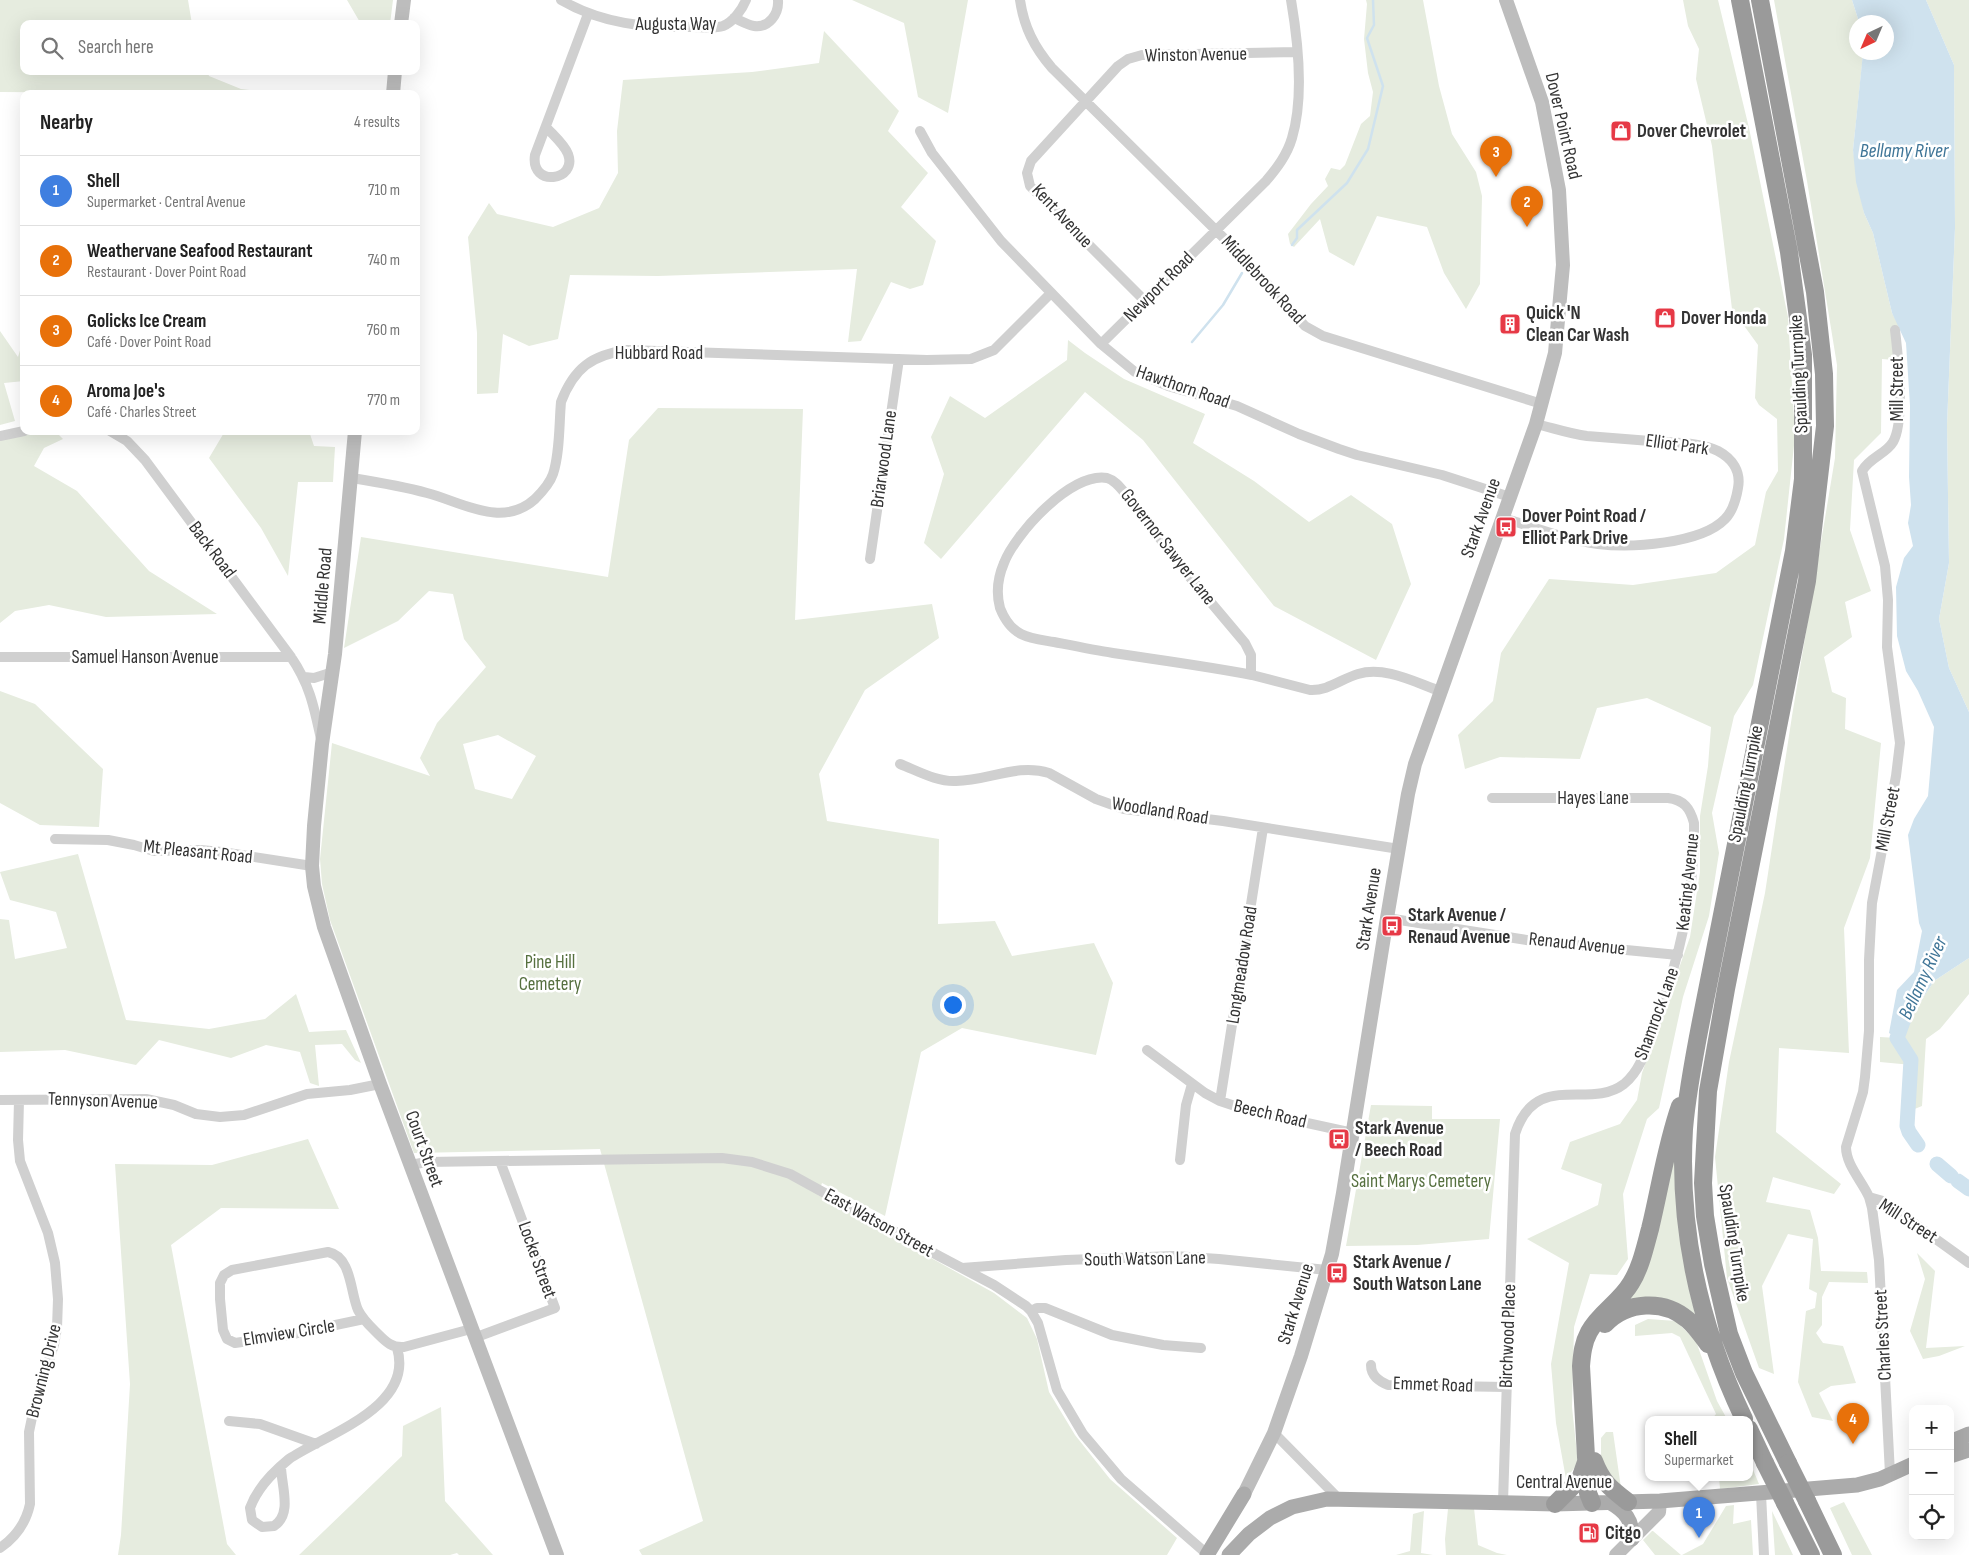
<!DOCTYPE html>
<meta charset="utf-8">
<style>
:root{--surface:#fff;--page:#f2f2f2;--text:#222;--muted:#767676;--line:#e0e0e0;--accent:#b45309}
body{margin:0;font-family:"Sofia Sans Condensed",sans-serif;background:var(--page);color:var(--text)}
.controls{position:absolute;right:15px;bottom:15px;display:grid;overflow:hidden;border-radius:10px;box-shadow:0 5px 20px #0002}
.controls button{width:45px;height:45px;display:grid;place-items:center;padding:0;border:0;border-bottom:1px solid var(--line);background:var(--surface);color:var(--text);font:25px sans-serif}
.compass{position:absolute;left:1849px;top:15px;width:45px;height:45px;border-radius:50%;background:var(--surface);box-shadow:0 5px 20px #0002;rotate:224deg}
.you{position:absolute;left:952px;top:1004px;width:18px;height:18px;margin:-12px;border:4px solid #fff;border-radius:50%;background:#1a73e8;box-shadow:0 0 0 8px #1a73e833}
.badge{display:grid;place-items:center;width:32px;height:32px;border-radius:50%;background:var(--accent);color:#fff;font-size:16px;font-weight:700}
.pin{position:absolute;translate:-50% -41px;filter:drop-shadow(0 1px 2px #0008)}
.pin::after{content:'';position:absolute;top:26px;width:18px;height:15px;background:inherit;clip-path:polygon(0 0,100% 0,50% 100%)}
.popup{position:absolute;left:1645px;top:1416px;width:108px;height:65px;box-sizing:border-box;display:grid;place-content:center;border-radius:10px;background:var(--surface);filter:drop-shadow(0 1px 4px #0005);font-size:16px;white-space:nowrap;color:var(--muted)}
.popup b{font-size:19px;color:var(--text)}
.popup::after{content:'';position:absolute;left:50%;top:100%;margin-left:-10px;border:10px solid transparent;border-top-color:var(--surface)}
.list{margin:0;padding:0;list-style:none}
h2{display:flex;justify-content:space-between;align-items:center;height:65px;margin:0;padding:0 20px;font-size:21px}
h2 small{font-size:16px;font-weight:400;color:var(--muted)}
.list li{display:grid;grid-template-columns:32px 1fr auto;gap:15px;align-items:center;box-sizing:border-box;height:70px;padding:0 20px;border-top:1px solid var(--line)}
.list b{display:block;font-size:19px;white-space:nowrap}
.list p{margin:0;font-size:16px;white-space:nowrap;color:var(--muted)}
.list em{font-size:16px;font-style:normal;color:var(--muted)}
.icon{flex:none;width:28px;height:28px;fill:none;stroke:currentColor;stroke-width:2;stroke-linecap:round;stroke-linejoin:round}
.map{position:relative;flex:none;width:1969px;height:1555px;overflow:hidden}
.search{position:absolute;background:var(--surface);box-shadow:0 5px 20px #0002;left:20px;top:20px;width:400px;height:55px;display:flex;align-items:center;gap:12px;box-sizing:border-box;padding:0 18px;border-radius:10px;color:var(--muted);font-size:19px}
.panel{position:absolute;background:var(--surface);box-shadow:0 5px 20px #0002;left:20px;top:90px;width:400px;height:345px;border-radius:10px}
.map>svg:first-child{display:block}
.green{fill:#e6ecdf;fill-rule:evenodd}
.water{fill:#cfe2ee}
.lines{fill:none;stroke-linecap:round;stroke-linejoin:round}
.stream{stroke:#cfe2ee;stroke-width:2.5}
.river{stroke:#cfe2ee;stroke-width:15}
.street{stroke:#d0d0d0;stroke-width:10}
.secondary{stroke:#bdbdbd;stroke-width:14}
.primary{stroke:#ababab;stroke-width:15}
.highway{stroke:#9a9a9a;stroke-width:18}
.highway-bridge{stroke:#9a9a9a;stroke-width:18}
.labels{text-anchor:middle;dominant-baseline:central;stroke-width:5;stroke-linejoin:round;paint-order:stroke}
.street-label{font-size:19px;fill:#333;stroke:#fff}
.poi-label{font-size:19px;font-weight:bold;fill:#333;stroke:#fff;text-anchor:start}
.park-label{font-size:19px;fill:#56703f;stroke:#fff}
.water-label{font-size:20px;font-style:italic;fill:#3f7597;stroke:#fff}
</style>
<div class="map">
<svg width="1969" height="1555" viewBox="0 0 1969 1555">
<rect width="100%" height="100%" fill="#fff"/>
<path class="green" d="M0 0H188L192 24H24V71H207L209 76 241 89 268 92V94L0 92Z
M347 0H393L390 24H361Z
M852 0H968L948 113 918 97 904 23Z
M1366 0H1423L1439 86 1452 134 1476 172 1482 196 1480 284 1466 309 1444 273 1427 227 1377 216 1354 266 1329 252 1320 219 1294 247 1290 244 1288 234 1311 204 1328 186 1325 179 1331 168 1340 170 1345 165 1361 124 1370 116 1373 92 1368 73 1364 39 1367 4Z
M1683 0H1718L1749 128 1788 317 1795 436 1784 539 1753 685 1734 716 1712 813 1719 853 1709 916 1683 997 1659 1108 1647 1119 1623 1194 1628 1259 1617 1275 1590 1274 1574 1327 1572 1407 1578 1463 1566 1479 1556 1423 1551 1364 1569 1263 1527 1239 1598 1205 1602 1184 1561 1169 1570 1142 1620 1124 1637 1100 1642 1073 1690 937 1700 872V816L1708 766 1711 727 1647 698 1597 708 1580 759 1500 757 1465 769 1458 735 1493 701 1501 653 1549 579 1633 585 1716 573 1755 545 1766 492 1778 471 1777 419 1759 405 1755 398 1758 345 1732 309 1712 146 1696 79 1699 49 1688 26Z
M1774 0H1852L1859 22H1856V52L1863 53V55L1853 150 1864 213 1873 233 1892 313 1899 326H1893L1895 360 1882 359 1881 433 1854 460 1850 530 1871 591 1845 602 1852 637 1824 657 1832 692 1846 698 1845 729 1881 743 1870 858 1844 928 1849 1053 1779 1048 1776 1132 1841 1184 1834 1194 1773 1177 1766 1202 1810 1210 1818 1238 1821 1271 1867 1272 1868 1283 1829 1282 1822 1297V1325L1816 1333 1823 1343 1843 1346 1856 1383 1831 1386 1819 1393 1833 1421 1812 1417 1798 1382 1806 1311 1815 1308 1817 1293 1809 1289 1813 1239 1788 1234 1762 1286 1774 1374 1759 1368 1727 1278 1715 1157 1729 1062 1765 893 1792 716 1835 458 1837 365 1807 181Z
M1926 0H1969V712L1949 668 1939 619 1949 563 1947 425 1955 228 1954 65Z
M824 31 899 111 888 131 928 173 901 207 936 241 923 285 910 289 891 282 861 341 848 342 857 269 658 276 570 275 558 339 529 346 503 334 498 393 477 394V333L468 237 489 203 497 214 553 227 599 208 618 173 617 131 623 80 752 72 819 63Z
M0 331 18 357 24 337V381L4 383 15 421 0 425Z
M1068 340 1085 353 1124 379 1205 414 1193 443 1254 481 1309 522 1351 495 1392 524 1411 584 1376 660 1274 606 1143 440 1085 392 941 559 924 543 944 474 931 437 950 396 985 418 1067 360Z
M658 408 803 409 795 620 932 604 939 638 865 690 819 774 827 821 939 839 938 924 995 921 1012 956 1094 943 1113 983 1096 1055 962 1028 921 1052 885 1216 822 1183 818 1195 994 1293 1027 1318 1037 1339 1049 1392 1075 1435 1110 1479 1177 1538 1167 1555H642L639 1550 703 1521 600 1149 414 1153 330 920 322 884 320 859 332 743 430 776 420 758 437 723 486 667 464 639 453 594 429 591 398 621 344 648 361 537 608 577 629 440ZM498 735 536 756 512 799 475 789 463 744Z
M44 431H55L63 439 44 448 34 466 77 491 149 571 217 614 106 617 49 605 15 611 0 623V440Z
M225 431H309L314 446 335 447 333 482H298L288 576 261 528 209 458Z
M0 691 35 704 103 769 99 827 40 825 0 803Z
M78 854 126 1020 209 1029 265 1019 296 994 309 1032 346 1030 361 1063 355 1060 342 1044 315 1045 319 1086 310 1083 300 1052 266 1045 231 1058 159 1040 136 1065 65 1050 0 1052V919L9 920 15 959 67 948 56 912 10 900 0 872Z
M1969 958V994L1940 1029 1926 1039 1922 1106 1907 1112 1912 1065 1880 1062V1037L1897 1038 1934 981Z
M1371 1105 1432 1106V1119H1500L1489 1239 1417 1245 1346 1246Z
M308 1139 339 1209 221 1208 171 1245 227 1544 236 1555H118L121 1535 130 1384 115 1164 212 1165Z
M1675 1149C1675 1207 1682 1262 1696 1318L1686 1314 1614 1313 1586 1348 1614 1309Z
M1917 1253 1935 1271 1926 1348 1965 1346 1939 1356 1923 1359 1910 1331 1925 1279Z
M1648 1319 1676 1321 1696 1341 1717 1401 1727 1419H1712L1716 1414 1680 1337 1672 1333 1635 1336V1325Z
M441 1407 445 1501 493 1555H459L457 1553 450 1555H299L402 1456 403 1426Z
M1606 1432H1613L1621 1488 1601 1465V1438Z
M1749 1460 1759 1484 1720 1489 1719 1477H1749Z
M1844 1502 1872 1555H1852L1830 1508Z
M1734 1505 1733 1524 1751 1520 1753 1555H1682L1703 1544 1726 1506Z
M1474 1508 1478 1545 1497 1553 1507 1555H1446L1445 1539 1448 1509Z
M1424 1511 1421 1553 1433 1555H1396L1410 1551 1413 1514Z
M1772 1511 1793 1555H1775Z
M1652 1531H1653L1681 1555H1655L1643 1540Z"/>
<path class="water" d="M1852 0H1926L1954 65 1955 228 1947 425 1949 563 1939 619 1949 668 1969 712V958L1934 981 1897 1038 1889 1033 1897 990 1914 972 1922 931 1919 923 1908 835 1914 819 1928 796 1934 727 1918 691 1906 671 1897 636 1896 587 1904 558 1913 546 1908 523 1911 505 1909 477 1910 406 1906 343 1892 313 1873 233 1864 213 1856 182 1853 150 1863 53 1886 52V22H1859Z"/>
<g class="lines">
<path class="stream" d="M1292 245 1297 238V230L1347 183 1368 149 1383 86 1367 38 1374 25 1373 0
M1192 342 1223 305 1242 273"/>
<path class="river" d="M1904 1019 1897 1038 1911 1060 1907 1126 1909 1132 1918 1145
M1937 1164 1951 1176
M1958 1181 1969 1189"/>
<path class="street" d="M561 0C602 24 646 28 692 27 702 27 714 29 723 26 733 22 742 10 746 0
M1020 0C1024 27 1034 47 1052 68L1244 258 1305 326 1323 336 1542 404
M734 18C741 21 747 25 754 26 769 28 779 14 778 0
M546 127C553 135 564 144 568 154 578 181 530 188 535 155L588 14
M920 131 932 153 1001 241 1101 344 1135 372 1168 386 1237 406 1299 434 1339 449 1357 455 1442 475 1510 497
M1145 301 1030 186 1027 173 1031 161 1118 66 1128 59 1142 55 1297 52
M1895 330C1898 355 1905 421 1893 442 1886 454 1870 457 1862 471L1885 566 1888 600 1887 647 1900 743 1896 776 1872 903 1869 960V1031L1865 1077 1863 1092 1846 1147C1846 1165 1862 1181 1869 1197L1883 1201 1969 1263
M1101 344 1266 181C1277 168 1287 155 1292 138 1304 98 1298 41 1291 0
M110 431 127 441 145 460 291 657C310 685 314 707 321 739
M0 436 24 431
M352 478C377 482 402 486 427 493 462 502 502 529 535 499 542 492 550 483 553 474 560 453 559 424 561 402 574 368 592 355 627 350L927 360 971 359 994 350 1051 293
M1503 518C1534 527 1566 540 1598 544 1631 548 1701 544 1725 519 1733 511 1736 500 1738 488 1741 472 1733 459 1718 451 1702 443 1681 443 1663 442 1638 440 1612 438 1587 436 1570 434 1553 428 1536 424
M870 559 899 359
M0 657H291
M1251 675V655L1245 643 1192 580 1124 492C1119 486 1114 480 1107 478 1071 472 1015 534 1004 563 998 577 996 593 1000 608 1004 618 1011 629 1021 634 1031 639 1043 640 1054 642 1074 646 1093 650 1113 653 1159 660 1206 666 1252 675 1271 680 1291 685 1310 690 1328 691 1341 679 1358 674 1385 666 1414 682 1440 691
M304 677 314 678 333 672
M900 764C918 771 937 782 956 781 988 781 1017 763 1049 773L1096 799 1124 809 1223 821 1399 849
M1492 798H1668C1684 800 1690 808 1694 823 1695 896 1679 960 1654 1027 1647 1047 1641 1070 1624 1084 1589 1111 1536 1069 1515 1134L1503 1502
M55 839 108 840 134 845 154 851 200 850 222 852 312 866
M1387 918 1533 941 1678 955
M1147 1050 1205 1093 1220 1101 1247 1110 1353 1133
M0 1100 146 1099 174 1105 196 1114 220 1117 244 1115 307 1094 350 1090 380 1084
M1220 1101 1263 828
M1180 1160 1186 1105 1192 1084
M411 1165 426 1162 722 1158 752 1162 790 1174 939 1256 994 1285 1026 1306 1031 1311 1038 1323 1057 1390 1083 1434 1121 1479 1207 1554
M1869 1197 1872 1208 1879 1260 1890 1474
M962 1268 1066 1260 1174 1256 1219 1259 1327 1270
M1031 1311 1037 1308H1045L1112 1335 1163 1345 1201 1348
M364 1319 288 1335 235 1343 227 1339 223 1330 220 1299V1283L224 1275 232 1270 328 1252C352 1257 350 1292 358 1310 363 1320 371 1327 378 1334 386 1342 392 1348 404 1347L471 1329
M474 1338 555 1308 500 1161
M1371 1365C1371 1376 1379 1381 1388 1385L1506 1387
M229 1421 260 1424 316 1444
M1274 1433 1338 1498
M281 1466C281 1485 293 1514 274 1526L262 1527 252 1520 250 1508C257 1488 273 1472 289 1459 326 1434 415 1407 397 1348
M1761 1494 1764 1555
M0 1548C16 1537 26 1523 30 1504L29 1432 35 1403 54 1345 57 1328 58 1299 55 1263 48 1233 20 1161 18 1140 19 1100"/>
<path class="secondary" d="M401 24 404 0
M393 94 395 71
M355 431 335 654 322 744 314 826 312 866 314 886 324 927 380 1084 557 1555
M1244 1494 1274 1433 1301 1356 1332 1254 1343 1193 1387 918 1408 794 1415 764 1536 424 1555 353 1563 265 1559 190 1542 102 1506 0
M1616 1555 1659 1512 1660 1501"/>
<path class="primary" d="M1950 1442 1969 1434
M1950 1456 1969 1450
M1609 1502C1625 1511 1633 1520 1632 1539
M1207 1555 1244 1494
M1229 1555 1249 1534 1270 1518 1292 1507 1327 1499 1555 1504 1660 1501 1857 1485 1880 1479 1913 1464"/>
<path class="highway" d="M1740 0 1789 252 1803 355V479L1794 551 1701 1021C1694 1057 1687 1093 1684 1129 1678 1230 1701 1329 1744 1419
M1760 0 1815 292 1824 374 1825 426 1807 581 1726 989 1708 1091 1703 1183 1705 1216 1713 1264 1729 1334 1744 1373 1788 1463
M1605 1324C1627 1301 1664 1299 1688 1320 1696 1327 1702 1336 1708 1344
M1749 1429 1765 1463
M1594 1461C1602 1482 1610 1488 1628 1502
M1807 1501 1833 1555
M1592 1503 1588 1493 1581 1366C1582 1354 1583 1343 1589 1332 1599 1313 1620 1302 1631 1283 1641 1267 1645 1247 1650 1229 1660 1188 1666 1146 1680 1106
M1785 1503 1811 1555
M1555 1504 1580 1479 1586 1462"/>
<path class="highway-bridge" d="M1765 1463 1785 1503
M1788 1463 1807 1501"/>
</g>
<defs>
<g id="shop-square" transform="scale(1.125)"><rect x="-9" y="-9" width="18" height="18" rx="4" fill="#e63946" stroke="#fff"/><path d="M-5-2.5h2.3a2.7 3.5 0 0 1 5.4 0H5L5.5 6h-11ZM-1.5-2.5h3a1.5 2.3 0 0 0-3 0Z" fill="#fff"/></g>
<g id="building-square" transform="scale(1.125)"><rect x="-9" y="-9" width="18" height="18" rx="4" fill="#e63946" stroke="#fff"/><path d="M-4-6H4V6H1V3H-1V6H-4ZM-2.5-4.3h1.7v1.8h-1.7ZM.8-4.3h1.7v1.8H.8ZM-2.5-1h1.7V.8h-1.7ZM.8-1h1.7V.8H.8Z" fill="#fff"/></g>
<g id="bus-square" transform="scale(1.125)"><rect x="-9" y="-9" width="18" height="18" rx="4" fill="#e63946" stroke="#fff"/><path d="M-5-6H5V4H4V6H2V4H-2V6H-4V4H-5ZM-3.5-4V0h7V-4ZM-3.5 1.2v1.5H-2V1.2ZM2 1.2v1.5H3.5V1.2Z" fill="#fff"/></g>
<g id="fuel-square" transform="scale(1.125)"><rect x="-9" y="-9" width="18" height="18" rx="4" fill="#e63946" stroke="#fff"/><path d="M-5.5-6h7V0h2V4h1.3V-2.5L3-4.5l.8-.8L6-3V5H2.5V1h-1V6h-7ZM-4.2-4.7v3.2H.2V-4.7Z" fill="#fff"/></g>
</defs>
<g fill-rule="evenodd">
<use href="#shop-square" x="1621" y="131"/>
<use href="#shop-square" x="1665" y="318"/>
<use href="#building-square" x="1510" y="324"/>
<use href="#bus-square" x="1506" y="527"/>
<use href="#bus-square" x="1392" y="926"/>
<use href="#bus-square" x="1339" y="1139"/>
<use href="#bus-square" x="1337" y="1273"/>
<use href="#fuel-square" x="1589" y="1533"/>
</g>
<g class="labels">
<g class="street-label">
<text x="676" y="24">Augusta Way</text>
<text transform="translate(1196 55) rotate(-1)">Winston Avenue</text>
<text transform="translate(1563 126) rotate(77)">Dover Point Road</text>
<text transform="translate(1062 216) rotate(47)">Kent Avenue</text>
<text transform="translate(1263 280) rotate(47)">Middlebrook Road</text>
<text transform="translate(1159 287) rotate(-45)">Newport Road</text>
<text x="659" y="353">Hubbard Road</text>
<text transform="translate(1799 374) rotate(-93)">Spaulding Turnpike</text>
<text transform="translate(1183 387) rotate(19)">Hawthorn Road</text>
<text transform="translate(1897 389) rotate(-90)">Mill Street</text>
<text transform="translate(1677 445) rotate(8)">Elliot Park</text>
<text transform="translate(884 459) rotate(-82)">Briarwood Lane</text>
<text transform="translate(1481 518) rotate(-70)">Stark Avenue</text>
<text transform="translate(1168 547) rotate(52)">Governor Sawyer Lane</text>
<text transform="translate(212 550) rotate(53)">Back Road</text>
<text transform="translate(323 586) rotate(-85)">Middle Road</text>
<text x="145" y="657">Samuel Hanson Avenue</text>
<text transform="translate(1746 784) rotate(-79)">Spaulding Turnpike</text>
<text x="1593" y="798">Hayes Lane</text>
<text transform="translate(1160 811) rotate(9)">Woodland Road</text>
<text transform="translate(1888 819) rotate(-79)">Mill Street</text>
<text transform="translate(198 852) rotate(6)">Mt Pleasant Road</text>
<text transform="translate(1688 882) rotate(-84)">Keating Avenue</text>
<text transform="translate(1369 909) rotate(-81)">Stark Avenue</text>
<text transform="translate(1577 944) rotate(6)">Renaud Avenue</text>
<text transform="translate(1242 965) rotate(-81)">Longmeadow Road</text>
<text transform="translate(1657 1014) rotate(-70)">Shamrock Lane</text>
<text transform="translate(103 1101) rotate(2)">Tennyson Avenue</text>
<text transform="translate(1270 1114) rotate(13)">Beech Road</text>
<text transform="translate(424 1149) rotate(70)">Court Street</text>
<text transform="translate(1908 1221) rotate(33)">Mill Street</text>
<text transform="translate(879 1223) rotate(29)">East Watson Street</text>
<text transform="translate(1734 1243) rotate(81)">Spaulding Turnpike</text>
<text transform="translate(1145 1259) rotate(-1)">South Watson Lane</text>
<text transform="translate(537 1260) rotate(70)">Locke Street</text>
<text transform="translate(1296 1304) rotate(-73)">Stark Avenue</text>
<text transform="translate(289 1333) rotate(-9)">Elmview Circle</text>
<text transform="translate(1883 1335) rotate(-93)">Charles Street</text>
<text transform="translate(1508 1336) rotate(-88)">Birchwood Place</text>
<text transform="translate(44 1371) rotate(-76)">Browning Drive</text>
<text transform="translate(1433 1385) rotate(2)">Emmet Road</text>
<text x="1564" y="1482">Central Avenue</text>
</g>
<g class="poi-label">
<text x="1637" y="131">Dover Chevrolet</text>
<text x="1526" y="313">Quick 'N<tspan x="1526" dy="22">Clean Car Wash</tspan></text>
<text x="1681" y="318">Dover Honda</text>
<text x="1522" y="516">Dover Point Road /<tspan x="1522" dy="22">Elliot Park Drive</tspan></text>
<text x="1408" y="915">Stark Avenue /<tspan x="1408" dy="22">Renaud Avenue</tspan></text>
<text x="1355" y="1128">Stark Avenue<tspan x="1355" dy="22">/ Beech Road</tspan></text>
<text x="1353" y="1262">Stark Avenue /<tspan x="1353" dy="22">South Watson Lane</tspan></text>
<text x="1605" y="1533">Citgo</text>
</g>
<g class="park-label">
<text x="550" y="962">Pine Hill<tspan x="550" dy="22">Cemetery</tspan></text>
<text x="1421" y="1181">Saint Marys Cemetery</text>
</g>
<g class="water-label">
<text x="1904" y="151">Bellamy River</text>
<text transform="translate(1923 978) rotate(-65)">Bellamy River</text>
</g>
</g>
</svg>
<div class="controls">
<button>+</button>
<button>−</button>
<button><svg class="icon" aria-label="locate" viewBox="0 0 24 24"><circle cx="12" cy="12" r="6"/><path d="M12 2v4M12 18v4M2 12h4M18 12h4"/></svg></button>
</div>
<svg class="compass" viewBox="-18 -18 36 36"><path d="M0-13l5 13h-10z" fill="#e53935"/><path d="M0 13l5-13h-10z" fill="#767676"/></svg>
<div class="you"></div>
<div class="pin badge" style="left:1699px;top:1538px;background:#3f7fe0">1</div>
<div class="popup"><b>Shell</b>Supermarket</div>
<div class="pin badge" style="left:1527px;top:227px;background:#e8710a">2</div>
<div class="pin badge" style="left:1496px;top:177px;background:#e8710a">3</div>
<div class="pin badge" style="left:1853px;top:1444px;background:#e8710a">4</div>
<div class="search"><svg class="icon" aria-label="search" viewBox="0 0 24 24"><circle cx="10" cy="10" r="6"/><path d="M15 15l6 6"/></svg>Search here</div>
<section class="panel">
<h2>Nearby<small>4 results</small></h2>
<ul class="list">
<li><span class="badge" style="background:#3f7fe0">1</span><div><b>Shell</b><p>Supermarket · Central Avenue</p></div><em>710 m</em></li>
<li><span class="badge" style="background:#e8710a">2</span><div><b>Weathervane Seafood Restaurant</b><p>Restaurant · Dover Point Road</p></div><em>740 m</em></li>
<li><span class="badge" style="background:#e8710a">3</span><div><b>Golicks Ice Cream</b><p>Café · Dover Point Road</p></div><em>760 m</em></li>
<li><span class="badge" style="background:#e8710a">4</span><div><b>Aroma Joe's</b><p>Café · Charles Street</p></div><em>770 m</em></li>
</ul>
</section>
</div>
